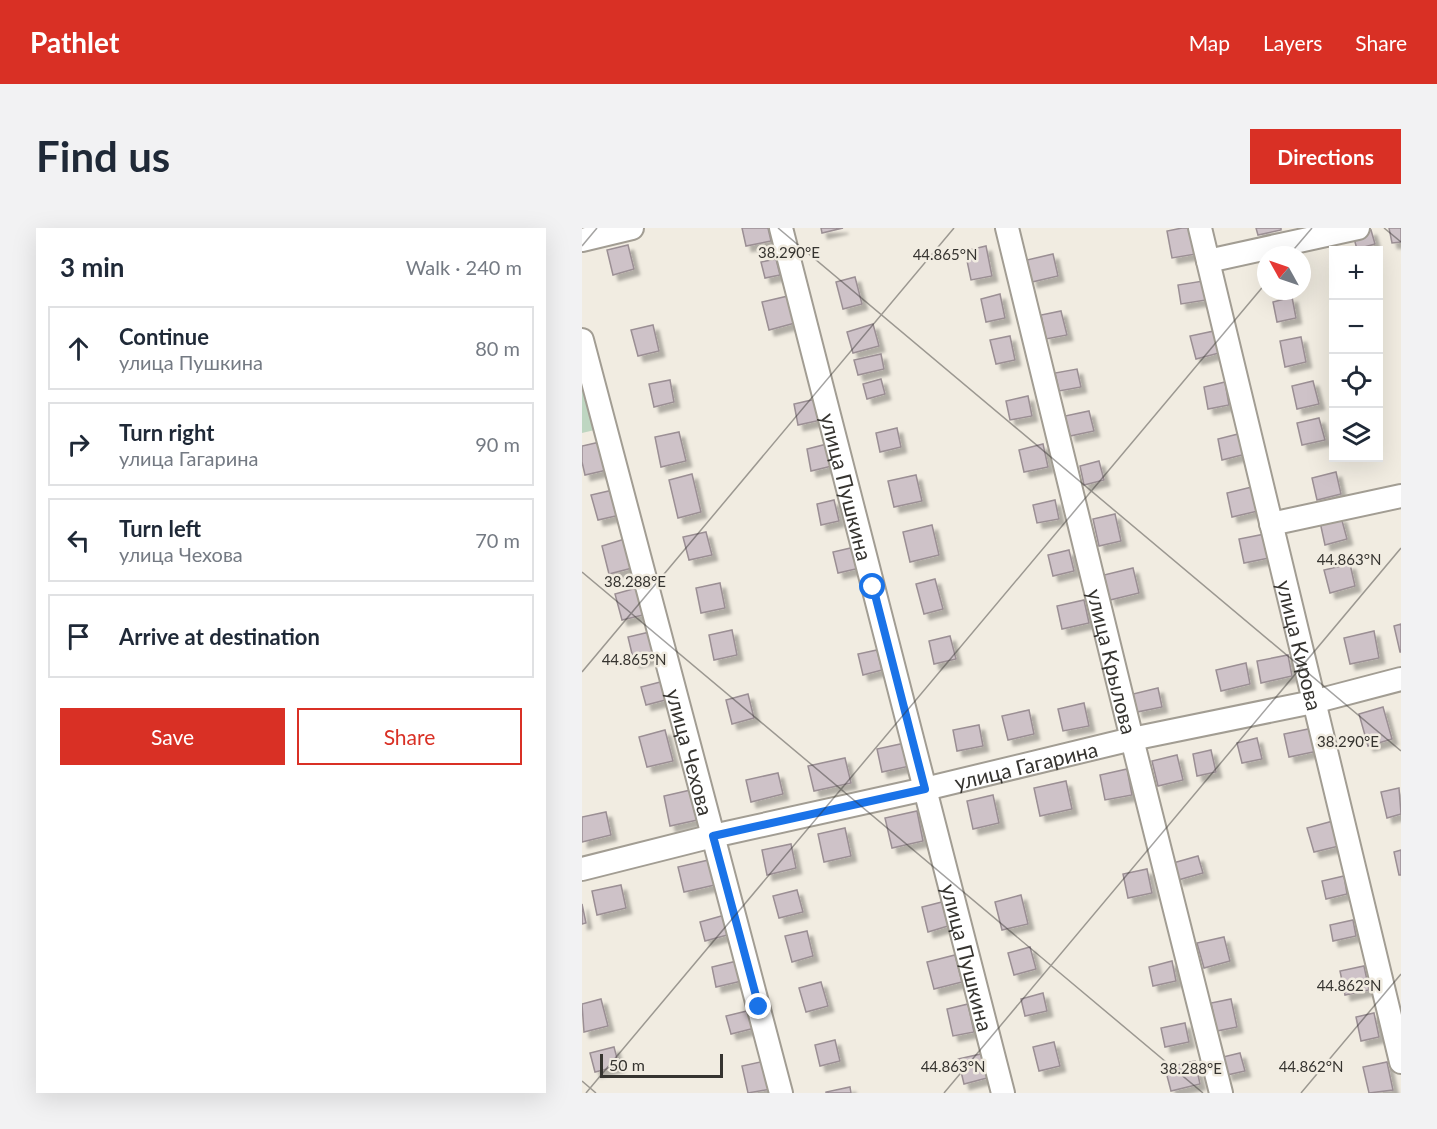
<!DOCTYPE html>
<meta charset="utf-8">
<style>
:root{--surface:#fff;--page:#f2f2f3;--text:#1f2937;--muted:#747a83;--line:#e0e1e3;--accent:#d93025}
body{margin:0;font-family:Lato,sans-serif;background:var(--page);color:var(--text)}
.controls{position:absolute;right:18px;top:18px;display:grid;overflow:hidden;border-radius:0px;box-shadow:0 6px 24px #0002}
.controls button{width:54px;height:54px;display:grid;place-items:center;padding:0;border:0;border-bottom:2px solid var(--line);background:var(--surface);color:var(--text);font:30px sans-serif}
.compass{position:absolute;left:675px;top:18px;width:54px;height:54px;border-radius:50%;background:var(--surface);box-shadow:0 6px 24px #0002;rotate:310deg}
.scale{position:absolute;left:18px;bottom:15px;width:123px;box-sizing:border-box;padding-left:6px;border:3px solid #363430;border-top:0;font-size:16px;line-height:21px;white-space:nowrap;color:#363430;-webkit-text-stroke:4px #f1ece1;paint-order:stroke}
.stop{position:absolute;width:18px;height:18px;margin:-14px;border:4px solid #1a73e8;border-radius:50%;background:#fff}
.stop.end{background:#1a73e8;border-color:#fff;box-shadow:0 2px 6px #0008}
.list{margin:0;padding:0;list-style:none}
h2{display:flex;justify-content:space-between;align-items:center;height:78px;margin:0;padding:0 24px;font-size:26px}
h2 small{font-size:20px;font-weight:400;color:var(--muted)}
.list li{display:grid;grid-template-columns:39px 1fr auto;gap:18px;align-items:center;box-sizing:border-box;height:84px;margin:0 12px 12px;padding:0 12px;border:2px solid var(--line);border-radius:0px}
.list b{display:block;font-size:22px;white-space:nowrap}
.list p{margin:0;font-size:20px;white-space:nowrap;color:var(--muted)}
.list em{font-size:20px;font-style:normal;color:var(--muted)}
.actions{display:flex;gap:12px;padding:18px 24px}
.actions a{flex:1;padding:14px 0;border:2px solid var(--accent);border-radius:0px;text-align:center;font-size:21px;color:var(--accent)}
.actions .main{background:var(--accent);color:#fff}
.icon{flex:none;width:33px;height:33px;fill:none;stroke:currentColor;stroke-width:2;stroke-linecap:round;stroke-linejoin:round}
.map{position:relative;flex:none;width:819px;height:865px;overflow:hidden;border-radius:0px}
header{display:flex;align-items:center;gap:36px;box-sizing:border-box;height:84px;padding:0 30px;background:var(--accent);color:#fff}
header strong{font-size:28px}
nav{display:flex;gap:33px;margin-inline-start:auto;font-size:21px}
.intro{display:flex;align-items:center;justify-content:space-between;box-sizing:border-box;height:144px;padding:0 36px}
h1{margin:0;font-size:42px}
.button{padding:15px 27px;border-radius:0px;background:var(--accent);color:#fff;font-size:21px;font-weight:700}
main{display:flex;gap:36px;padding:0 36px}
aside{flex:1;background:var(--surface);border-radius:0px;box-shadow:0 6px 24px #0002}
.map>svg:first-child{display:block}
.grass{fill:#bed6c1}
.building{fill:#cec2c8;stroke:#9b8f94;stroke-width:1.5;filter:url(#shadow)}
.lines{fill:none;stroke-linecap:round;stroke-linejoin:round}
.minor-casing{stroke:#a29d93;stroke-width:26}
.minor{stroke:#fff;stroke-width:22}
.route{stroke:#1a73e8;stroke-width:8}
.ticks{fill:none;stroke:#363430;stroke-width:1.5;stroke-opacity:0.45}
.labels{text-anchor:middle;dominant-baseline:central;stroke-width:5;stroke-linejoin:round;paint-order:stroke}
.street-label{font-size:21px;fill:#363430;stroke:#f1ece1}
.ticks-label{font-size:15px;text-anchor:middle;fill:#363430;stroke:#f1ece1;stroke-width:5;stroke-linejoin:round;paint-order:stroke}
</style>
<header>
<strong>Pathlet</strong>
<nav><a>Map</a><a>Layers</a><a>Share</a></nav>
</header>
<div class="intro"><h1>Find us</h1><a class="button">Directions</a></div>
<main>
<aside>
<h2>3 min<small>Walk · 240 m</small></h2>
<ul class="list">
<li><svg class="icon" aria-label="ahead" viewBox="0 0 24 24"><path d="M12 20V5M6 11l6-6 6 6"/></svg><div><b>Continue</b><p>улица Пушкина</p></div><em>80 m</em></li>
<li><svg class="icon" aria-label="right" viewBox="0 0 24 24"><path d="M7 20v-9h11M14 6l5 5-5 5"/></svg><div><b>Turn right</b><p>улица Гагарина</p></div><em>90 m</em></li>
<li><svg class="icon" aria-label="left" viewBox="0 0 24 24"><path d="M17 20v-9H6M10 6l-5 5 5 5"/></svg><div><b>Turn left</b><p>улица Чехова</p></div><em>70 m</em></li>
<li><svg class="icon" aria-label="arrive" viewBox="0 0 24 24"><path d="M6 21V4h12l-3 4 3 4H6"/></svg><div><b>Arrive at destination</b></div></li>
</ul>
<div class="actions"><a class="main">Save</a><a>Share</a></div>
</aside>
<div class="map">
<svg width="819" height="865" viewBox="0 0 819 865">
<defs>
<filter id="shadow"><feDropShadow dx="5.5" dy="5.5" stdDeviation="1.5" flood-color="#0004"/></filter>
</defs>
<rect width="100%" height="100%" fill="#f1ece1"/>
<path class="grass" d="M0 117 21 200 0 205Z"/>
<path class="building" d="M160 0H186L189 13 164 18Z
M239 0H261L240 5Z
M600 0H609L614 26 590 30 585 3Z
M674 0H699V2L676 7Z
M807 0H819V14L810 15Z
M789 2 793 16 775 21 771 7Z
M46 17 52 41 31 47 25 22Z
M404 18 410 48 389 52 383 23Z
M471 26 476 48 450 54 445 32Z
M194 31 198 47 183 50 179 34Z
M273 49 280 76 261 81 254 54Z
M621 53 624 72 599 76 596 57Z
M418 66 423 90 404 94 399 71Z
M206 68 213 95 187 102 180 74Z
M710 69 714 90 695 94 691 74Z
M479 83 485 107 464 111 459 87Z
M291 96 297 118 271 125 265 104Z
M71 97 77 123 56 128 49 102Z
M632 103 637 125 614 131 608 108Z
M428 108 433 132 414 136 408 112Z
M719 109 724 134 703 139 698 113Z
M299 126 302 141 276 147 272 132Z
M495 141 499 159 477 163 473 145Z
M299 151 303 166 285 171 281 156Z
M88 152 92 174 72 179 67 156Z
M731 153 737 176 715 181 710 158Z
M643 154 647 177 626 181 622 159Z
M446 168 450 188 428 192 424 173Z
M234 171 239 192 216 197 212 176Z
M507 183 512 203 488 208 483 188Z
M737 190 743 212 720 217 715 195Z
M315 200 319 219 298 224 294 205Z
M97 204 104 233 79 239 73 209Z
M660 205 664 226 640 232 636 211Z
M18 214 25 242 3 247 0 234V218Z
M245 216 250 238 229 243 225 221Z
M461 216 466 239 442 244 437 222Z
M517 233 522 252 502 257 498 238Z
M754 244 759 266 735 272 730 250Z
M110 246 119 284 96 290 87 252Z
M334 247 340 273 312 279 306 253Z
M670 259 676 283 650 289 645 265Z
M31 262 38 287 16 292 9 267Z
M252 272 257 293 239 297 235 276Z
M473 272 477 291 455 295 451 277Z
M533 286 539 313 517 318 511 291Z
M759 289 765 311 743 317 738 294Z
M350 297 357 327 328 334 321 304Z
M124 304 130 327 107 332 101 309Z
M683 306 687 330 662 335 657 311Z
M46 310 54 339 27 346 20 318Z
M273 319 278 340 256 345 251 324Z
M487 322 492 343 471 348 466 327Z
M768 336 773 358 748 365 742 342Z
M551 340 557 365 528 372 522 347Z
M353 351 361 381 342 386 334 356Z
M138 355 143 380 119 385 114 360Z
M58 359 65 386 40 392 33 366Z
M502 372 507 395 480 401 475 378Z
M819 396V424H818L812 398Z
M150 402 155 427 132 432 127 407Z
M72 403 78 428 52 434 46 409Z
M792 403 797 430 768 436 762 410Z
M368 408 374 431 352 436 347 413Z
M295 422 300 442 281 447 276 426Z
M706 427 710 448 679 455 675 433Z
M664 435 668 456 639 463 634 442Z
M86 452 91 470 64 477 59 459Z
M576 460 580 479 555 484 551 466Z
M166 466 172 490 150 496 144 472Z
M502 475 507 498 481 503 476 481Z
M801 479 810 511 786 518 777 486Z
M447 482 452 506 426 512 420 488Z
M397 497 401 518 375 523 371 502Z
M731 500 736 523 707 529 702 506Z
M83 502 91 533 65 539 57 509Z
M675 510 680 531 660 535 655 515Z
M323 515 328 538 300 544 295 521Z
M629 522 634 544 615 548 611 526Z
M595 527 601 552 576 558 570 533Z
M263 530 269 555 232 563 226 538Z
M545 541 550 567 523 572 518 547Z
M196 545 201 566 169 574 164 552Z
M484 553 490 581 458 588 452 560Z
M817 560 819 586 805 590 799 564Z
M113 561 120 591 88 598 82 568Z
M411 567 417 595 391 601 385 573Z
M335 583 341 613 310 620 303 590Z
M24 584 29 607 0 614V589Z
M751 593 757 618 732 624 725 600Z
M263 600 269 628 242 634 236 606Z
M209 616 214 640 185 647 180 622Z
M819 622V647H817L812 624Z
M616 628 621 645 596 652 591 635Z
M131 631 137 656 102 664 96 639Z
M565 641 570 665 546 670 541 646Z
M762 648 765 666 744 671 740 653Z
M39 657 44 680 15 687 10 663Z
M215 662 221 684 197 690 191 668Z
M439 667 446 696 420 702 413 674Z
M360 674 366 698 346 704 340 679Z
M0 676 4 695 0 696Z
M143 687 149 706 123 713 118 694Z
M771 692 774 708 751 713 748 697Z
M225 703 231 728 210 734 203 708Z
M642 709 648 733 622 740 615 715Z
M448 719 454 741 432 747 426 725Z
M373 727 380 754 352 761 345 734Z
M159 732 164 752 134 759 130 739Z
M590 733 594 753 571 758 567 739Z
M782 738 787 762 763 767 758 743Z
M239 754 246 778 224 784 217 760Z
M461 765 465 783 443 788 439 771Z
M19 771 26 798 2 804 0 776Z
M649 771 655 799 635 803 629 775Z
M386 776 392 804 371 808 365 781Z
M169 782 173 800 149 806 144 788Z
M792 785 797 809 779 813 774 789Z
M603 795 607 814 583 819 579 800Z
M253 812 258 833 238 838 233 817Z
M472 814 478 838 457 843 451 819Z
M32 819 37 838 13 844 8 825Z
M658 825 663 843 645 847 641 829Z
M399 826 405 850 382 856 376 831Z
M183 833 189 861 166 865 160 838Z
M613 833 618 856 589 863 583 840Z
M805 834 811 862 787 865 781 839Z
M268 859 269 865H244V864Z"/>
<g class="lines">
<g class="minor-casing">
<g id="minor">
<path id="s1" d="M199 0 421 865"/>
<path id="s2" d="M425 0 550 511 639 865"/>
<path id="s3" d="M618 0 819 834"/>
<path d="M0 12 50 0"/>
<path d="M626 33 776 0"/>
<path id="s4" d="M0 112 199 865"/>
<path d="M689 296 819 268"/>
<path id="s5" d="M0 641 131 608 343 561 550 511 731 474 819 451"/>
</g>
</g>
<use href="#minor" class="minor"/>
</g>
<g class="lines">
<path class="route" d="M177 779 131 608 343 561 291 359"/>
</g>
<path class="ticks" d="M196 0 819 523M802 0 819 14M0 18 15 0M707 27 730 0M0 344 621 865M0 444 372 0M0 853 14 865M4 865 684 55M362 865 819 320M719 865 819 746"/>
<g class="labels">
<g class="street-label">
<text stroke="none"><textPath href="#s1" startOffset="267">улица Пушкина</textPath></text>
<text stroke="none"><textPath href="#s3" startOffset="429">улица Кирова</textPath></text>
<text stroke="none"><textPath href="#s2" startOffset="446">улица Крылова</textPath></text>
<text stroke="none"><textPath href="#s4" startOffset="426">улица Чехова</textPath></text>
<text stroke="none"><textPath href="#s5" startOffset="456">улица Гагарина</textPath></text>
<text stroke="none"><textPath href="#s1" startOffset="753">улица Пушкина</textPath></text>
</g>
</g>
<g class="ticks-label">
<text x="207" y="30">38.290°E</text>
<text x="363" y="32">44.865°N</text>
<text x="767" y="337">44.863°N</text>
<text x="53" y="359">38.288°E</text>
<text x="52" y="437">44.865°N</text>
<text x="766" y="519">38.290°E</text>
<text x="767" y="763">44.862°N</text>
<text x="371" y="844">44.863°N</text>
<text x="729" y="844">44.862°N</text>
<text x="609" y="846">38.288°E</text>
</g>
</svg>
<div class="controls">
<button>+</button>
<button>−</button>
<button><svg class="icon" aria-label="locate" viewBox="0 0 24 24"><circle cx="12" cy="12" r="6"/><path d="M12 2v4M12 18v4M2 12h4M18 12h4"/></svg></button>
<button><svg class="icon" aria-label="layers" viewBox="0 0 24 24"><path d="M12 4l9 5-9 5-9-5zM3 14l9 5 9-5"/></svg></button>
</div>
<svg class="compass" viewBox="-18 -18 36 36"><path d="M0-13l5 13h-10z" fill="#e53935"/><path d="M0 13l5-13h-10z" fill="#747a83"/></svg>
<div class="scale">50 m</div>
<div class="stop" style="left:291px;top:359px"></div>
<div class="stop end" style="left:177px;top:779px"></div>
</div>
</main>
